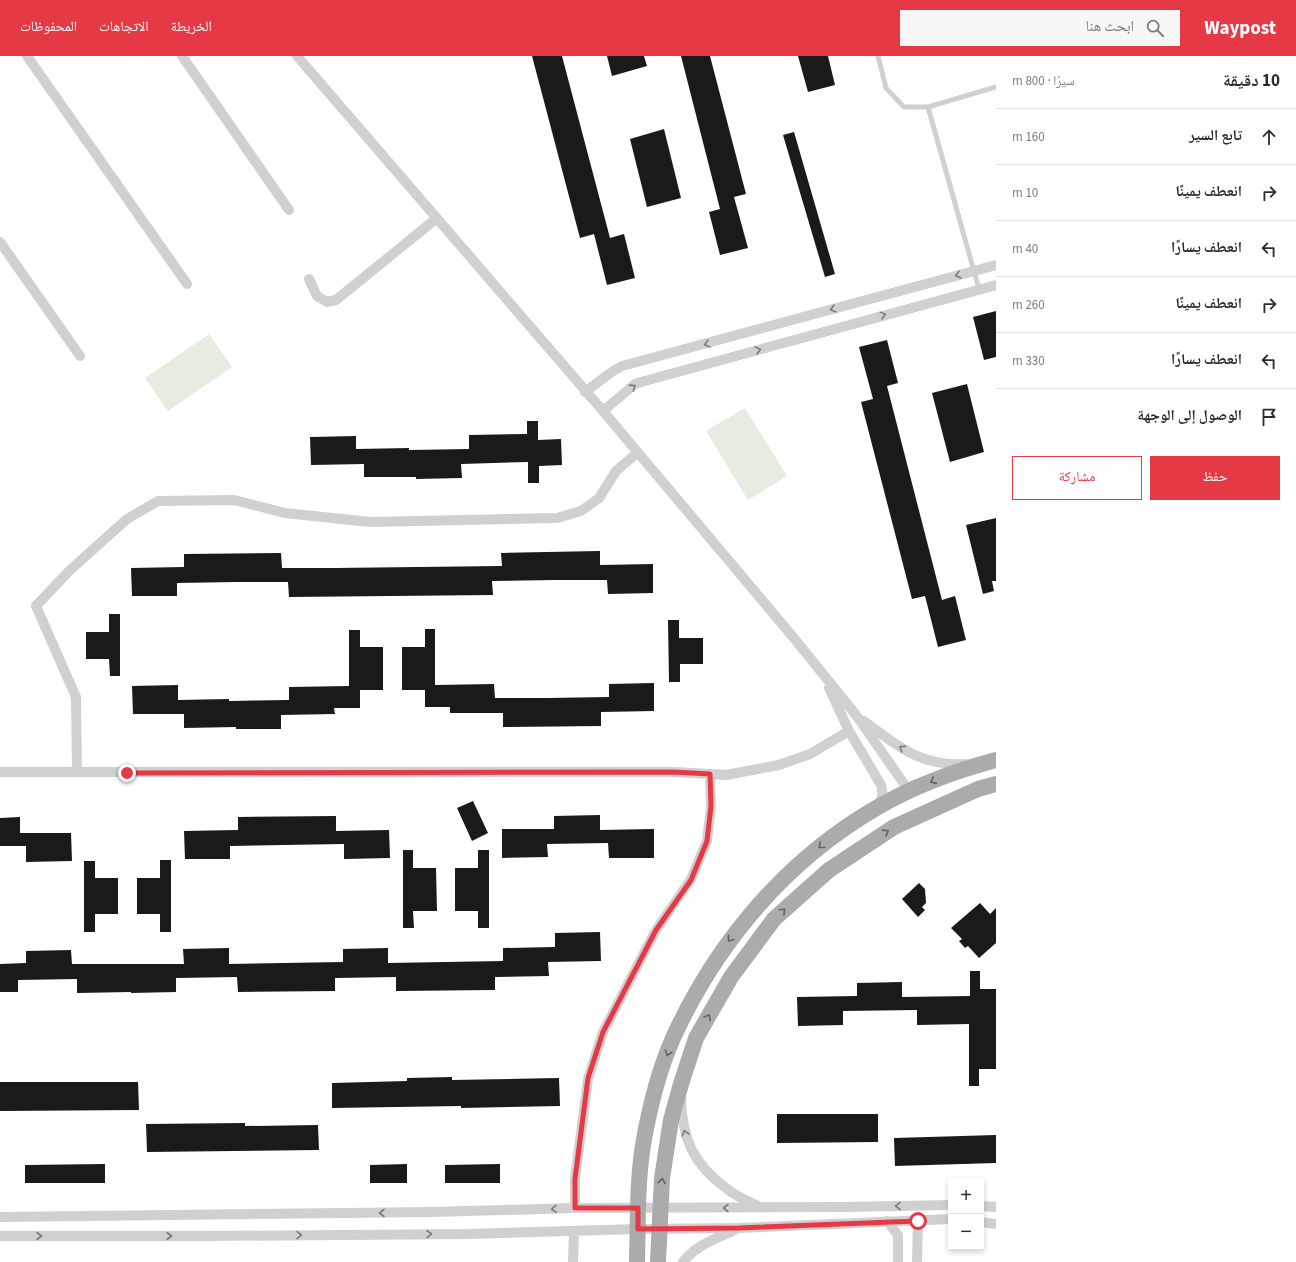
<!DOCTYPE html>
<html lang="ar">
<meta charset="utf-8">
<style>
:root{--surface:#fff;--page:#f7f7f7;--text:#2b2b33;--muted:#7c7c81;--line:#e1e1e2;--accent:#e63946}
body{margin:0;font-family:"Source Sans 3","Noto Naskh Arabic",sans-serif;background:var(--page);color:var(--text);direction:rtl}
.controls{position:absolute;right:12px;bottom:12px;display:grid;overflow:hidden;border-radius:0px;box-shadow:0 2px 6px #0003}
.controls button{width:36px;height:36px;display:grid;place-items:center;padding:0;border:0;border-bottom:1px solid var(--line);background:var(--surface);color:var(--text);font:20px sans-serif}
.stop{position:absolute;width:12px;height:12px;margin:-9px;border:3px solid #e63946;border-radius:50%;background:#fff}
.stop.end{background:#e63946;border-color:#fff;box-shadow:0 1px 4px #0008}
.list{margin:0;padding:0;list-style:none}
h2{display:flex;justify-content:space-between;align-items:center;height:52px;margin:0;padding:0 16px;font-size:17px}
h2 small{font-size:13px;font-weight:400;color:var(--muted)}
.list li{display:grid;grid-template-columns:26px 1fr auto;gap:12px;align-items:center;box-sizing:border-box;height:56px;padding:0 16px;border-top:1px solid var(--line)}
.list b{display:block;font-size:15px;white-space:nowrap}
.list em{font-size:13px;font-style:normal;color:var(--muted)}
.actions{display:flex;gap:8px;padding:12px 16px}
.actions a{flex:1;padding:9px 0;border:1px solid var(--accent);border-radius:0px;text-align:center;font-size:14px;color:var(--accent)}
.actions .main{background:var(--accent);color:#fff}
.icon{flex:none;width:22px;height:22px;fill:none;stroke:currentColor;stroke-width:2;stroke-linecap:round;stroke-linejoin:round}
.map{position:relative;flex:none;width:996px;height:1206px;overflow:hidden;direction:ltr}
header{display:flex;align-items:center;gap:24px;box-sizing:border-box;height:56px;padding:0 20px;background:var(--accent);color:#fff}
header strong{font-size:19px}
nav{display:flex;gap:22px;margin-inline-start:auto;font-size:14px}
.search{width:280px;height:36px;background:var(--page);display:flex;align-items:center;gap:10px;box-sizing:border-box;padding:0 14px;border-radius:0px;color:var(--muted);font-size:15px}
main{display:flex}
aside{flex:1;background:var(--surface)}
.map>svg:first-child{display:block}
.green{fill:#e6ecdf}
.building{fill:#1a1a1a}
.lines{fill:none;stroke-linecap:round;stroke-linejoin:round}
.lane{stroke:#d0d0d0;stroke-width:5}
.street{stroke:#d0d0d0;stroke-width:10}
.primary{stroke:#ababab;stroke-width:16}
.oneway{stroke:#7a7a7a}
.oneway2{stroke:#636363}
.route{stroke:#e63946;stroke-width:5}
</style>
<header>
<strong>Waypost</strong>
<div class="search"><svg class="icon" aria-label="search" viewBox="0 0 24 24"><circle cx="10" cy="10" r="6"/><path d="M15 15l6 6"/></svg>ابحث هنا</div>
<nav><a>الخريطة</a><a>الاتجاهات</a><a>المحفوظات</a></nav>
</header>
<main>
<aside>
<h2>10 دقيقة<small>سيرًا · 800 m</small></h2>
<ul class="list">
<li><svg class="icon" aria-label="ahead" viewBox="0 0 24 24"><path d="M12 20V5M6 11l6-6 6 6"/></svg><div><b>تابع السير</b></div><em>160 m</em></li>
<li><svg class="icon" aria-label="right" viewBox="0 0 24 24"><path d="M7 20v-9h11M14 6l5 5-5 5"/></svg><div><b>انعطف يمينًا</b></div><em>10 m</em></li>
<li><svg class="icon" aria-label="left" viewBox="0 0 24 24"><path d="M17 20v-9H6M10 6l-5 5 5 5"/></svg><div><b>انعطف يسارًا</b></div><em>40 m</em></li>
<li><svg class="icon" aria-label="right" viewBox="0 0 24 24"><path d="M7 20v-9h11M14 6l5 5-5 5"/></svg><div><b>انعطف يمينًا</b></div><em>260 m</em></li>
<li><svg class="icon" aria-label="left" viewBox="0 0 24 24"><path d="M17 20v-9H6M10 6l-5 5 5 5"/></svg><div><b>انعطف يسارًا</b></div><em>330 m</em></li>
<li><svg class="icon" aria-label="arrive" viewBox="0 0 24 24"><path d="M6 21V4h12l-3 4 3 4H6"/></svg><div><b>الوصول إلى الوجهة</b></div></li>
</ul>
<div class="actions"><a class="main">حفظ</a><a>مشاركة</a></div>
</aside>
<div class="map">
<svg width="996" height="1206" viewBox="0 0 996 1206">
<rect width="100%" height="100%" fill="#fff"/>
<path class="green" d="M209 278 232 311 168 355 145 322Z
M745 352 787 420 748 444 706 375Z"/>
<path class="building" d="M532 0H562L610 182 624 178 635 222 607 229 594 178 580 182Z
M607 0H644L647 10 612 20Z
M681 0H710L746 138 734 141 748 192 720 199 709 156 720 153Z
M798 0H828L835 29 808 36Z
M664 73 681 142 647 151 630 83Z
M794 76 835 218 825 221 783 79Z
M996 255V301L984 304 973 261Z
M887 284 898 327 887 330 942 544 955 540 966 584 938 591 925 540 912 543 861 346 873 343 859 291Z
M967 328 984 396 950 406 932 337Z
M527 365H538V384L561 383 562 409 539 410V427H528V406L461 408 462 422 416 423V421H364V408L311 409 310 381 356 380V393L409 392V394L469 393V379L527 378Z
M996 462V525H992L994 535 983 538 966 469Z
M600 495V509L653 508V537L608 538 607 524H555L492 525 493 539 289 541 288 526H236L177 527V540H132L131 512 184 511V498L281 497 282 512H334L502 510 501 497Z
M109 558H120V620H110L109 603H86V576H109Z
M668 564H679V582H703V608H680V626H669Z
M425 573H435V629L494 628 495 642H548L609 641V628L654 627V655L601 656V670L503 671V657H450V651H425V634H402V591H425Z
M349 574H360V591H383V634H360V652H334L335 658 281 659V673H236V671L184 672V658H133L132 630 178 629V644L229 643V645L289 644V631L349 630Z
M473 745 488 777 472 785 457 752Z
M600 759V774L654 773V802H609L608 787 547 788 548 801 502 802V773H554V760Z
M336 760V775L389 774 390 802 344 803V788L230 790V803H185L184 775 238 774V761Z
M20 761V777H71L72 805 26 806V790H0V762Z
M403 794H413V812H436L437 855H413L414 872H403Z
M478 794H489V872H478V855H455V812H478Z
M160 804H171V876H160V858H137V822H160Z
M84 805H95V822H118V858H95V876H84Z
M919 827 925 833 926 847 922 851 925 854 918 861 902 843Z
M980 847 990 858 996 852V887L979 902 968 890 965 892 959 885 962 883 951 872Z
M600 876 601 905 548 906 549 920 495 921V934L396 935V921L335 922V935L238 936 237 921 176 922V936L131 937V936L77 937V923L18 924V936H0V908L26 907V895L71 894 72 908H184L183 893 229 892V908L343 906V893L388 892V907L503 905V892L555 891V877Z
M970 915H980V933H996V1013H979V1030H969V968L917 969V954L843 955V969L798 970 797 941 857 940V927L902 926V941L970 940Z
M452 1021V1024L559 1022 560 1050 461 1052V1050L332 1052V1027L407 1025V1022Z
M0 1026H138L139 1054 0 1055Z
M777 1058H878V1086L777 1087Z
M245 1067V1070L318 1069 319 1094 147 1096 146 1068Z
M996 1079V1107L895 1110 894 1082Z
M105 1108V1127H25V1109Z
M407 1108V1127H370V1109Z
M500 1108V1127H445V1109Z"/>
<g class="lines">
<path class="lane" d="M878 0 886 32 904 51H928L996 31
M928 51 979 233"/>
<path class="street" d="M27 0 187 228
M182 0 289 154
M297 0 603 355 793 581 856 659 909 735
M0 186 80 300
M309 223 317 240 327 246 336 244 437 162
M585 336 613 315 622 310 996 209
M603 355 635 328 641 326 996 229
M829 632 849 675 881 729C884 738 882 743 878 751
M864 665C899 691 921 711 967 708
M0 716H674L726 719 779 709 810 698 849 675
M77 716 76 641 36 550 69 515 127 463 158 445 234 444 285 457 370 466 557 462 581 455 599 442 616 415 637 397
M681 1042C682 1082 693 1108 726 1132 735 1140 748 1145 758 1150
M981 1150 996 1151
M575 1152V1123L588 1023 603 976 656 874 691 823 707 785 711 751 710 718
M0 1161 433 1156 575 1152 844 1151 951 1149
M887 1165 898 1179V1206
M981 1166 996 1168
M0 1180H207L467 1178 638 1173 739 1172 951 1163
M573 1206 574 1175
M683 1206C696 1189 715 1183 735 1174
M917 1206 918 1165"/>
<path class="primary" d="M637 1206C638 1167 637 1127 643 1089 649 1054 659 1014 673 982 717 886 786 804 878 751 914 730 955 715 996 704
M658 1206 662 1122 671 1064 681 1028 696 982 731 921 774 863 829 814 894 771 978 733 996 728"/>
</g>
<defs><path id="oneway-chevron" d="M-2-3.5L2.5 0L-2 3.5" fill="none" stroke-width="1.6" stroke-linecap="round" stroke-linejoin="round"/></defs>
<g class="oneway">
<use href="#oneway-chevron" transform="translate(958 219) rotate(166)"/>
<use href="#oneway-chevron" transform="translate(833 253) rotate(165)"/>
<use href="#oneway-chevron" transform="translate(883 259) rotate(-15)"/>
<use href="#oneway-chevron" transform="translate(707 288) rotate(165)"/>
<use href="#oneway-chevron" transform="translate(758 294) rotate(-15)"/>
<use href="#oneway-chevron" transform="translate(633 331) rotate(-33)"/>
<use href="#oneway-chevron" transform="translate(902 692) rotate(-148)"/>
<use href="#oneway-chevron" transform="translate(685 1077) rotate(-106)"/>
<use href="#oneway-chevron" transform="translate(898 1150) rotate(179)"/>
<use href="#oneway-chevron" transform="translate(726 1152) rotate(180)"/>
<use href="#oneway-chevron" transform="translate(554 1153) rotate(178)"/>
<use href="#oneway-chevron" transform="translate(382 1157) rotate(180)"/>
<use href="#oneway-chevron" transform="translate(429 1178) rotate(-1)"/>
<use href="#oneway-chevron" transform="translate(299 1179) rotate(-1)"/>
<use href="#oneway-chevron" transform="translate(39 1180)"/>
<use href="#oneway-chevron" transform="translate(169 1180)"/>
</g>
<g class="oneway2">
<use href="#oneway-chevron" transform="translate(933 725) rotate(156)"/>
<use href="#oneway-chevron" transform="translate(886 776) rotate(-32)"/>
<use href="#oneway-chevron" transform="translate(821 790) rotate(141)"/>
<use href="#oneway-chevron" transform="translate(783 855) rotate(-43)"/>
<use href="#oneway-chevron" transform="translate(730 883) rotate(128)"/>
<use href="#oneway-chevron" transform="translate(708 961) rotate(-62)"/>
<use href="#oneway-chevron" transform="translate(668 997) rotate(109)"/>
<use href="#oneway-chevron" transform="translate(662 1125) rotate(-84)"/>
</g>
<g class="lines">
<path class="route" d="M127 717 674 716 710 718 711 750 707 785 691 824 656 874 603 976 588 1022 575 1123V1152H638V1173L739 1172 918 1165"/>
</g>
</svg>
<div class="controls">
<button>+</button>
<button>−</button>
</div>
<div class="stop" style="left:918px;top:1165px"></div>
<div class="stop end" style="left:127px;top:717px"></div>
</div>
</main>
